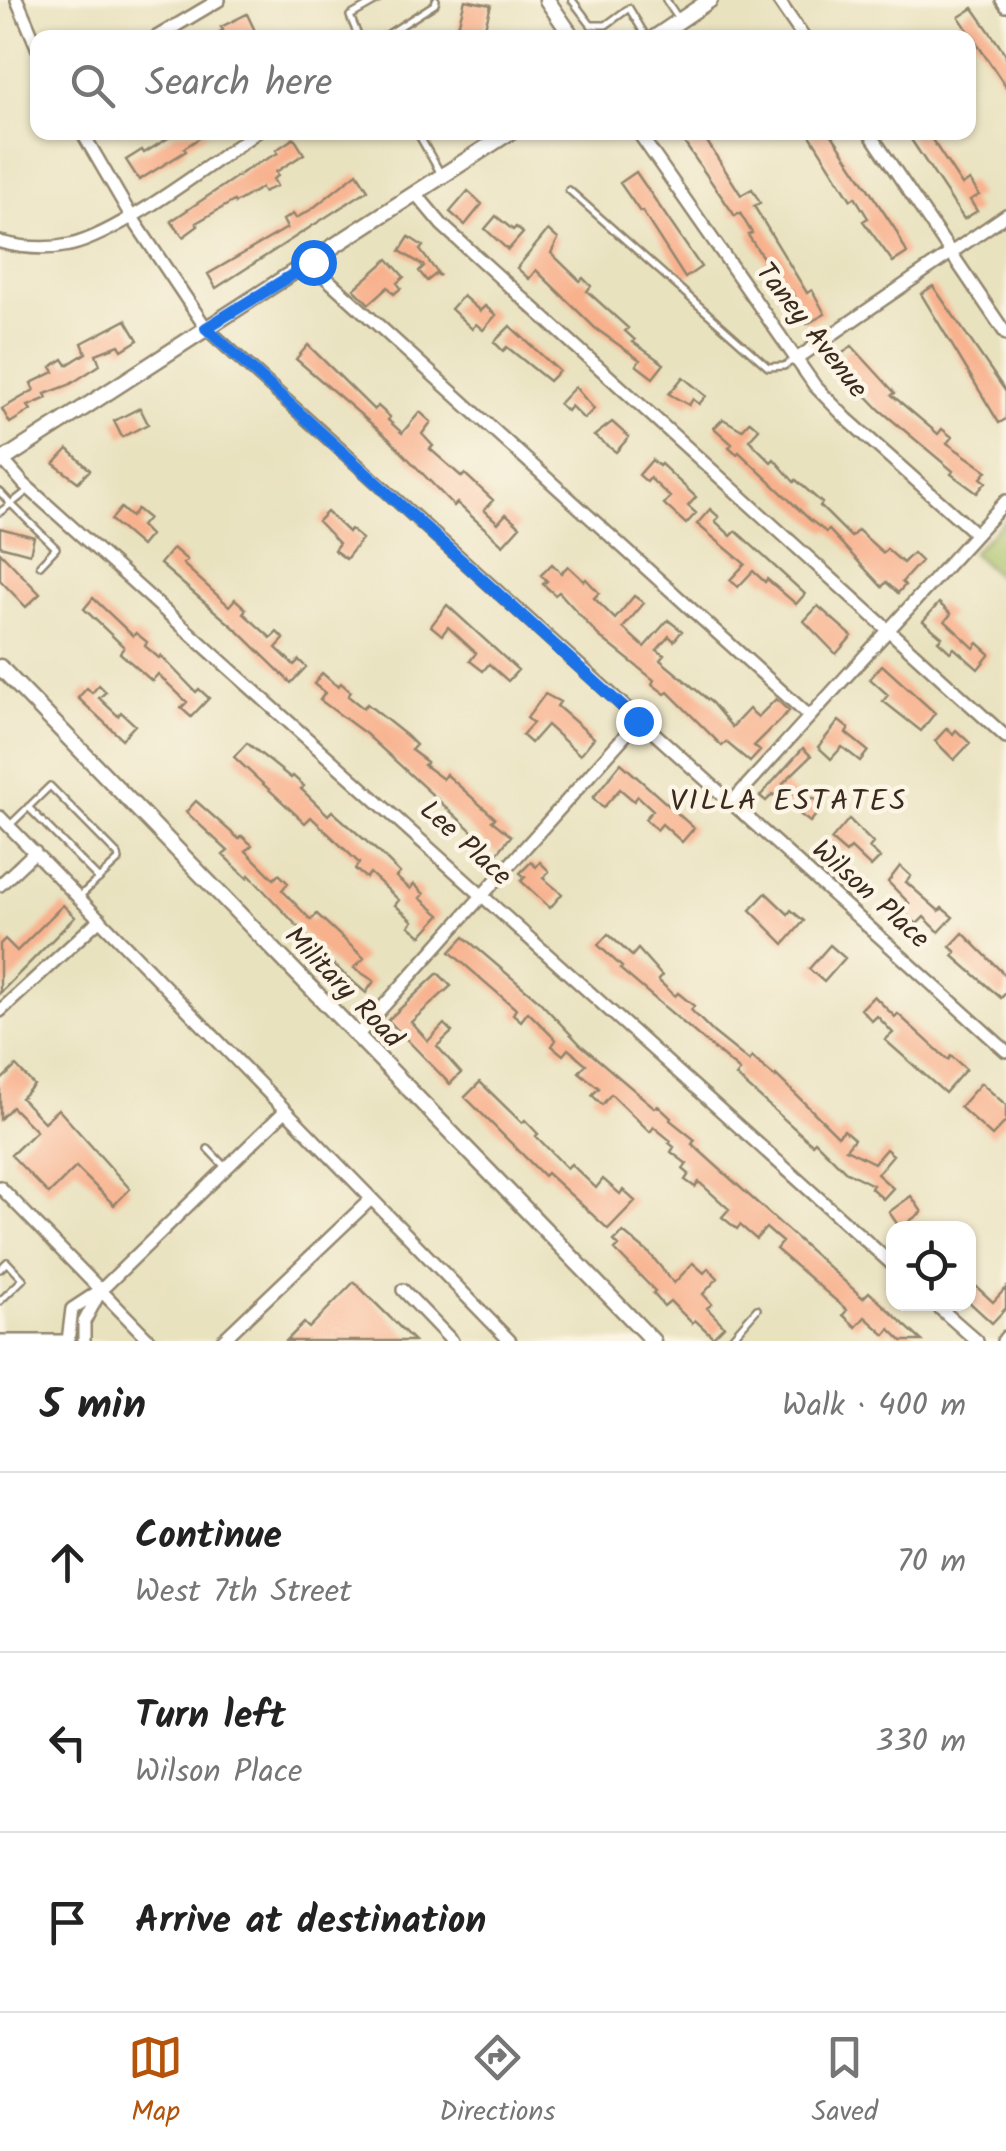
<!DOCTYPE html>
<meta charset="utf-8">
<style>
:root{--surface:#fff;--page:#f6f6f6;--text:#222;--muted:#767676;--line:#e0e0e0;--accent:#b45309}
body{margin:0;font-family:Kalam,sans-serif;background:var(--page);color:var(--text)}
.controls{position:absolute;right:30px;bottom:30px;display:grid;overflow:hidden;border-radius:20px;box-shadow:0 2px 8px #0004}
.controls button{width:90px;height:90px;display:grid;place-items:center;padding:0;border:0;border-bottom:2px solid var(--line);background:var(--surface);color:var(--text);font:50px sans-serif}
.stop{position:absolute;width:30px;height:30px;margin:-22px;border:8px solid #1a73e8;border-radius:50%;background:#fff}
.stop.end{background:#1a73e8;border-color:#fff;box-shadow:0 2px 10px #0008}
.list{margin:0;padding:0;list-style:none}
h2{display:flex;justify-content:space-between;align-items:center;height:130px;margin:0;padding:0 40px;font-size:42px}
h2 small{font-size:32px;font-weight:400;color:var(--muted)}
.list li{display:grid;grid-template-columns:65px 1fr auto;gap:30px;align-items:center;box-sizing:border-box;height:180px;padding:0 40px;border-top:2px solid var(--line)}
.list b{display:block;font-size:38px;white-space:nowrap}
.list p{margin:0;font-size:32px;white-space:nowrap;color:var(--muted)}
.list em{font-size:32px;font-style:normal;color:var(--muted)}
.icon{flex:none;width:55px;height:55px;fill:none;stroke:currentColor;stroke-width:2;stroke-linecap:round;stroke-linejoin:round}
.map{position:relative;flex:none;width:1006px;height:1341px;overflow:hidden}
.search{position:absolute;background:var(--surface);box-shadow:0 2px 8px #0004;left:30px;right:30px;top:30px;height:110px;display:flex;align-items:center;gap:25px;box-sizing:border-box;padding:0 35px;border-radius:20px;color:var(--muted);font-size:38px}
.sheet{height:670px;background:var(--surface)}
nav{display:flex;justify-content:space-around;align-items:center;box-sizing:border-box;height:140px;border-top:2px solid var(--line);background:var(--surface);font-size:28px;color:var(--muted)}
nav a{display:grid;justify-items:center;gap:5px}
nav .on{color:var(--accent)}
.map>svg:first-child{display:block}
.green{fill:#a9c167;stroke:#727642;stroke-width:2.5}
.building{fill:#f8b18d}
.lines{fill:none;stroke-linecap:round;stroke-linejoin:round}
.service-casing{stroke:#92866e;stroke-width:10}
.minor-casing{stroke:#92866e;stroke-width:16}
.tertiary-casing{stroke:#92866e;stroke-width:19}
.service{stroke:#fff;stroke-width:5}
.minor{stroke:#fff;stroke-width:11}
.tertiary{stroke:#fff;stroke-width:14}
.route{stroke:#1a73e8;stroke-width:12}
.labels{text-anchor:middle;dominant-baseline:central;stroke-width:9;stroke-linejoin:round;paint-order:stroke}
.street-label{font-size:28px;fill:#3b2a1e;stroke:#fcf5e5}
.neighbourhood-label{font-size:30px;letter-spacing:2.5px;fill:#3b2a1e;stroke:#fcf5e5}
</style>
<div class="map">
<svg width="1006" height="1341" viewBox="0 0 1006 1341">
<rect width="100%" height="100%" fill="#fcf5e5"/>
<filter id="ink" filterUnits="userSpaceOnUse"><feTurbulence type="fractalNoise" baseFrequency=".01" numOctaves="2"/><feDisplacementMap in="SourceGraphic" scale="20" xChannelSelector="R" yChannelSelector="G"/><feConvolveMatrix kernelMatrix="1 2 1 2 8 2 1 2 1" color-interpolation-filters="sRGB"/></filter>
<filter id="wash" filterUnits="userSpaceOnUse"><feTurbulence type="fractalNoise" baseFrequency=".0048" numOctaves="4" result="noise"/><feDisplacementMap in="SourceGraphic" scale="40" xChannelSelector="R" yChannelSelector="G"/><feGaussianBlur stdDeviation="2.25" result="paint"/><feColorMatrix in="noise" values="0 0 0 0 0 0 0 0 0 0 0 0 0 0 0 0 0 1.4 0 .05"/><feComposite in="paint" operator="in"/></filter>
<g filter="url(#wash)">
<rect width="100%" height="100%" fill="#e9e2bf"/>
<path class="green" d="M1006 519V583L972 553Z"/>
<g id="blocks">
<path class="building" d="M465 0 491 5 482 38H455Z
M973 8 1006 55V87L959 17Z
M247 14 255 31 242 38H210L223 30 221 27Z
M178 132H209L184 148 186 151 139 180 126 160 142 150 144 153Z
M696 132H701L741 195 752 189 760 203 754 206 807 293 812 290 825 314 807 324 792 291 787 294 748 235 752 233 740 213 735 216 683 141Z
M808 132H830L895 229 907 253 893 262 863 221 868 218 855 197 851 200Z
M910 132H927L962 185 970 180 979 195 970 200 977 211 964 219 910 138 913 136Z
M294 138 304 154 276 172 278 176 273 179 277 186 263 192 261 188 235 203 234 201 196 223 198 226 183 237 171 221 251 167 278 153 276 150Z
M636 172 701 267 685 278 642 211 640 212 620 183Z
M357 173 368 190 216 288 208 274 287 228 283 220 293 214 296 218 312 209Z
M468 191 482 204 465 225 450 212Z
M496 216 513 230 516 227 523 233 508 250 485 229Z
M548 230 558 239 551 253 580 281 583 278 591 286 587 291 628 328 625 331 635 340 633 342 664 364 653 378 636 365 640 360 595 328 536 270 529 279 517 268Z
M409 237 423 246 420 250 440 276 436 274 427 281 419 271 424 266 400 251Z
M388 259 404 277 397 283 401 288 394 294 388 287 369 304 354 289Z
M933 286 1006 392V419L999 423 921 294Z
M463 296 480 311 485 306 496 315 483 330 476 324 472 329 451 309Z
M126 320 138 340 122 350 119 345 96 354 100 365 69 385 45 394 47 398 28 406 31 410 10 423 2 409 34 390 31 383 54 372 51 367 63 359 67 365 86 353 82 343Z
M510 326 559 371 549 381 507 347 503 351 494 342Z
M308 345 374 410 378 406 390 417 388 420 402 433 420 412 431 422 422 434 433 446 430 449 462 477 465 474 493 500 484 510 498 523 506 514 520 526 503 545 457 503 454 506 388 438 296 359Z
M852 346 895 393 892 395 938 434 942 429 952 437 947 443 987 471 981 478 986 482 977 493 951 474 953 471 880 410 853 382 835 359Z
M683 377 706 396 699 404 693 399 689 405 669 394Z
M575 387 594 409 584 419 571 406 567 411 559 404Z
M140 408 148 424 122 437 114 421Z
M723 419 742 430 750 421 759 429 749 440 771 462 774 459 794 482 796 480 822 503 820 506 851 537 858 530 883 553 887 549 903 563 913 553 921 561 902 582 905 585 898 593 886 582 882 587 829 530 826 532 809 519 739 452 737 454 729 447 732 444 714 428Z
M612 422 629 437 616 452 594 436Z
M68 449 90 470 78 482 54 464Z
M652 460 659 466 661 464 696 497 688 506 696 513 686 524 664 504 670 497 650 478 647 482 639 475Z
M121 508 131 517 137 509 148 518 141 526 150 535 141 546 111 520Z
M710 509 719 517 715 521 731 536 736 531 805 594 796 604 767 579 765 582 753 571 738 587 730 580 745 564 697 524Z
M327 512 348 532 350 529 362 539 346 559 334 550 339 543 318 521Z
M0 528 34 537 30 554 0 546Z
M173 548 187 560 183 564 229 606 235 599 246 609 243 613 271 638 277 632 284 639 276 648 294 665 299 660 306 667 291 683 239 632 160 564Z
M0 552 40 594 26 607 0 580Z
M552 564 561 573 568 566 584 581 586 579 599 593 594 598 615 619 634 596 644 603 623 628 644 647 668 620 682 631 674 641 669 636 657 650 664 655 660 660 712 703 732 727 749 709 758 717 776 699 789 711 754 746 760 751 750 762 726 742 722 746 668 692 665 694 652 684 654 680 599 636 559 592 555 595 543 584 547 581 541 575Z
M93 598 133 636 136 633 147 642 145 646 159 658 161 656 196 692 199 689 209 698 191 717 181 708 187 702 158 674 152 681 120 653 124 647 84 609Z
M939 603 951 614 945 621 974 648 978 643 990 654 978 669 954 648 950 652 938 641 942 637 923 621Z
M447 605 518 670 508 681 489 664 483 671 470 661 476 653 448 627 442 635 431 626Z
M818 606 852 636 836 654 804 621Z
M882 665 935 713 921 731 883 701 888 695 870 679Z
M322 673 338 687 341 683 351 692 348 696 363 708 367 704 407 736 416 745 411 750 427 762 424 765 443 779 446 774 495 818 492 821 511 836 497 854 366 734 320 700 325 693 314 684Z
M99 685 106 692 99 698 118 716 121 712 135 725 122 739 78 698 87 688 92 693Z
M545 694 560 702 557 706 594 738 580 755 547 725 531 743 522 735 533 723 527 718Z
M839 721 849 729 846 733 868 751 860 761 842 747 831 759 818 747Z
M947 728 953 734 956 730 970 743 954 760 935 741Z
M247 743 291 778 293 776 304 786 301 789 328 815 332 811 383 856 400 873 396 877 410 889 414 884 424 894 420 898 440 915 421 936 409 926 413 921 395 905 399 900 370 873 366 878 355 869 359 863 311 817 305 823 234 757Z
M803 748 811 756 783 783 806 804 813 798 823 807 810 822 773 794 766 801 760 796Z
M621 763 694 828 682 842 662 824 657 830 645 819 653 810 638 796 634 801 620 789 603 808 593 798Z
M196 801 239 839 242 836 252 845 246 851 274 879 279 874 288 883 282 890 311 920 317 914 364 958 354 968 374 981 366 993 336 967 249 875 247 878 223 855 228 851 186 812Z
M849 819 873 843 869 848 880 858 871 867 851 848 846 853 831 840Z
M531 862 536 867 540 862 549 871 543 878 562 894 550 908 521 881 525 877 520 873Z
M900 866 911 876 906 882 939 911 942 908 953 917 939 932 924 917 917 924 902 911 909 903 888 882Z
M766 893 788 914 791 910 804 921 784 944 750 910Z
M63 905 75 917 0 993V944L5 939 17 951Z
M963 933 1006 976V993L1001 998 953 956 956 952 950 947Z
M608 934 632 956 638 949 662 976 658 980 675 996 678 993 694 1006 691 1010 713 1032 749 1061 752 1057 775 1077 776 1075 838 1136 844 1130 854 1139 846 1149 874 1163 886 1149 893 1155 877 1174 893 1188 883 1199 871 1188 873 1185 845 1171 815 1141 812 1144 736 1076 740 1071 620 969 622 967 598 945Z
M464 937 538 1000 581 1045 655 1108 658 1106 671 1118 670 1120 695 1140 692 1144 863 1298 869 1292 922 1341H902L890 1329 885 1335 865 1317 856 1327 843 1315 847 1310 776 1249 782 1242 766 1228 756 1239 740 1225 737 1229 722 1217 729 1209 699 1182 695 1187 685 1180 689 1174 683 1169 687 1164 671 1152 674 1147 669 1143 671 1141 654 1127 650 1132 611 1094 602 1105 592 1095 599 1088 579 1072 586 1064 568 1049 563 1055 552 1046 556 1040 528 1012 521 1021 513 1014 516 1009 450 952Z
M830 945 845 958 824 982 809 969Z
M438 973 451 986 411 1022 428 1041 444 1024 452 1032 437 1046 461 1073 450 1084 388 1020Z
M874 996 895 1017 898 1014 948 1060 951 1056 966 1069 945 1093 885 1040 893 1033 877 1016 872 1021 861 1009Z
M16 1066 34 1085 21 1098 44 1122 58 1109 130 1189 114 1205 76 1167 49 1194 11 1155 36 1131 12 1107 0 1119V1081Z
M480 1082 522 1123 525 1120 538 1134 536 1136 567 1168 571 1164 596 1188 603 1179 620 1194 623 1190 635 1201 608 1229 547 1173 544 1176 465 1097Z
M981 1083 1006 1105V1121L992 1136 960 1107Z
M911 1196 922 1212 900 1228 889 1212Z
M623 1232 650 1254 674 1283 693 1263 704 1273 708 1268 718 1278 703 1294 712 1304 707 1308 724 1326 713 1337 695 1320 692 1323 670 1301 664 1306 653 1293 655 1291 615 1250 619 1246 614 1241Z
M968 1279 993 1302 1006 1288V1308L992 1323 968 1301Z
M354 1282 414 1341H286L304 1323 309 1328Z"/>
</g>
</g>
<g filter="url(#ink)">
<use href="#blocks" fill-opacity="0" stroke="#92866e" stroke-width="2.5"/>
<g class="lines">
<g class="service-casing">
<path id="service" d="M572 0 591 25H606L629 8 647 38
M666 0 678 18
M359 38 350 16 378 0
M382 38 435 4 436 0
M417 132 441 174
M569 190 768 367 784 366 792 361
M30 489 11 504 56 548 40 565
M0 492 11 504 0 512
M28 807 99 879
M9 826 50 786 118 855 119 860 80 896
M208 1149 226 1168
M0 1269 7 1262 23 1279 0 1301
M729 1341 757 1309"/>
</g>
<g class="minor-casing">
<path id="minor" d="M17 0 38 49
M778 0 804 38
M1002 0 1006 6
M155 38 219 0
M82 132 131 216 206 328 1006 1051
M638 132 815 386 847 419 975 533
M869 132 1006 334
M416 194 442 225 1006 737
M0 242C23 248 46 250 70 245 121 233 210 164 257 132
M313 263 324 276 809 716
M795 360 1006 215
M3 460 24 484 894 1266
M731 803 1006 501
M0 817 510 1341
M0 885 35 852
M0 1011 100 919
M356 1037 638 721
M0 1187 150 1341
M403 1290 452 1341
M935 1304 977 1341
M0 1341H64
M68 1341 72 1309 101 1290 285 1111
M84 1341V1322L101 1290
M222 1341 371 1199
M1003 1341 1006 1337"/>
</g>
<g class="tertiary-casing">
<path id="tertiary" d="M547 0 573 38
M654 38 710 0
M0 462 510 132
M0 667 653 1341"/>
</g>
<use href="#service" class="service"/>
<use href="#minor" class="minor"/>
<use href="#tertiary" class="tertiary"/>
</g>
</g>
<g class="lines" filter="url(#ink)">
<path class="route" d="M313 262 206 328 638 721"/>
</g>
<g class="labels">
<g class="street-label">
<text transform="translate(811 331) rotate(52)">Taney Avenue</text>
<text transform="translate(465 844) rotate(42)">Lee Place</text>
<text transform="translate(870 895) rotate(42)">Wilson Place</text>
<text transform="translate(343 988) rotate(46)">Military Road</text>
</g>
<g class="neighbourhood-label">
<text x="789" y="802">VILLA ESTATES</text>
</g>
</g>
</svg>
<div class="controls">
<button><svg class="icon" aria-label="locate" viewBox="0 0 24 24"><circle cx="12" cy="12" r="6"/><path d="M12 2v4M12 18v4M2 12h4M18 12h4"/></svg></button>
</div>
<div class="stop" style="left:313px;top:262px"></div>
<div class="stop end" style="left:638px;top:721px"></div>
<div class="search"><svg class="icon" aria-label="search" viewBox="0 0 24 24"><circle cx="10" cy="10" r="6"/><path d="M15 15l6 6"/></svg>Search here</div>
</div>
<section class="sheet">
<h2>5 min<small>Walk · 400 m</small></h2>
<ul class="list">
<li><svg class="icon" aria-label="ahead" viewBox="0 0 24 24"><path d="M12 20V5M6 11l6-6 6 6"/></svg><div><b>Continue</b><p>West 7th Street</p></div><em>70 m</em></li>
<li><svg class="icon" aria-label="left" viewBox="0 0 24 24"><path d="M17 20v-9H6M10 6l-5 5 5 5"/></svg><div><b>Turn left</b><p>Wilson Place</p></div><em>330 m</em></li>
<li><svg class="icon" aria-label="arrive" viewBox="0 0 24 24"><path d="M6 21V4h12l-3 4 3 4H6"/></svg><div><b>Arrive at destination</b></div></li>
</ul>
</section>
<nav>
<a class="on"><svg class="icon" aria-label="map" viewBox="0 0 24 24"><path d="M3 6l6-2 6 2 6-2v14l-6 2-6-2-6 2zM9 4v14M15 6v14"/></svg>Map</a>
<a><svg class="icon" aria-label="directions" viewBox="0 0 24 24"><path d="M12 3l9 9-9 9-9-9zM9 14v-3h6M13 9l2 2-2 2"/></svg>Directions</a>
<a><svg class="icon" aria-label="saved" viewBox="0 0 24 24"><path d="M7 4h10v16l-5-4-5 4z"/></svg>Saved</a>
</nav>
